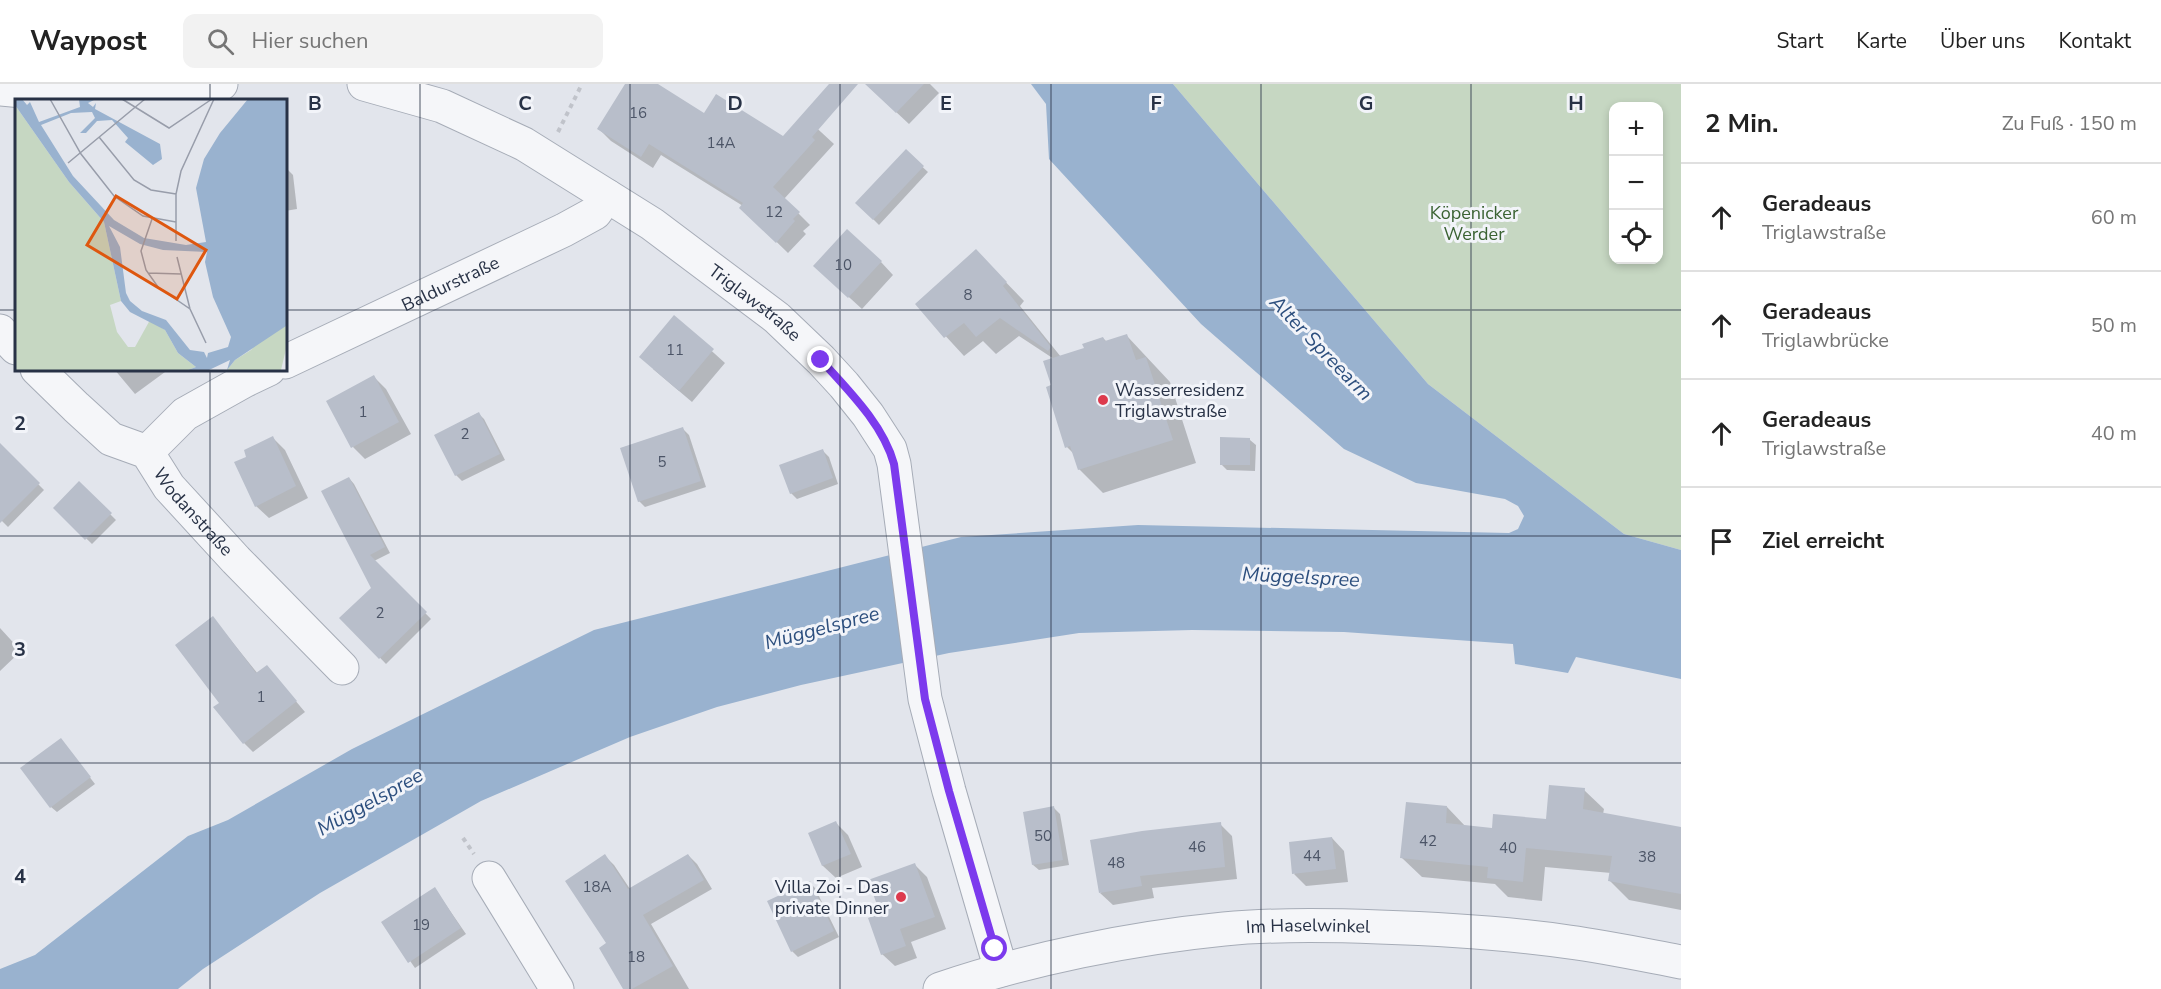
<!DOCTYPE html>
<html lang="de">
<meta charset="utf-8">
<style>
:root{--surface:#fff;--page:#f2f2f2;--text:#222;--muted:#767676;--line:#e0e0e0}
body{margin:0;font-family:"Nunito Sans",sans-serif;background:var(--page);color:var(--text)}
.controls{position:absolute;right:18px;top:18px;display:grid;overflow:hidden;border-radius:12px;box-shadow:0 3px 9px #0003}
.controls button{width:54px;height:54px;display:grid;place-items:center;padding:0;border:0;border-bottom:2px solid var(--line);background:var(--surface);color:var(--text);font:30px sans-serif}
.stop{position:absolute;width:18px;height:18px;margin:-14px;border:4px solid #7c3aed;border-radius:50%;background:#fff}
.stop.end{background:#7c3aed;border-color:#fff;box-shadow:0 2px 6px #0008}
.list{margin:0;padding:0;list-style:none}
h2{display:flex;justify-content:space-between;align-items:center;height:78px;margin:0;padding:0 24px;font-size:26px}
h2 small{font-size:20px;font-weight:400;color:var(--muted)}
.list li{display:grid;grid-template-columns:39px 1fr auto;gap:18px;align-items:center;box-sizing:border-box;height:108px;padding:0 24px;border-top:2px solid var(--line)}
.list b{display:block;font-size:22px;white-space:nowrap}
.list p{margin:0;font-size:20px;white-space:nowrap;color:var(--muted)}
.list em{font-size:20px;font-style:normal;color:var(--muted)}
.icon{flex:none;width:33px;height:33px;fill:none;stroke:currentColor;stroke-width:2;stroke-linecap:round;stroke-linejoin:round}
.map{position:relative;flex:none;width:1681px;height:905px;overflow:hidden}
header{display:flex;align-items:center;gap:36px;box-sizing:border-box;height:84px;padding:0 30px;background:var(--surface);border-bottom:2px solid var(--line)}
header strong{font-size:28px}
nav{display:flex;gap:33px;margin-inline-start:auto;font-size:21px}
.search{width:420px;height:54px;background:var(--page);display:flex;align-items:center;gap:15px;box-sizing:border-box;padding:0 21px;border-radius:12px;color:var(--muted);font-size:22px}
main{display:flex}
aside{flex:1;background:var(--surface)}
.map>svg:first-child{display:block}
.green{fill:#c6d7c2;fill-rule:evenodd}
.water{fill:#99b2cf}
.shadow{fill:#0003}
.building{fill:#b8beca}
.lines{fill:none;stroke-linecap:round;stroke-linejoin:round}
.street-casing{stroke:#a6acb7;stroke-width:35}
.path{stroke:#c0c3ca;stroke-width:4;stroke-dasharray:4.5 4.5;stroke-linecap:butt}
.street{stroke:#f5f6f9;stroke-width:33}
.route{stroke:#7c3aed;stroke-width:8}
.grid{fill:none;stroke:#283246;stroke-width:1.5;stroke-opacity:0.55}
.poi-dot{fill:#dd3a4d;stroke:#f2f4f9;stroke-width:2}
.labels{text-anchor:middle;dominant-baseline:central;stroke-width:6;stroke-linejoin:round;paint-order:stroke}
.number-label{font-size:15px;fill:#4c5567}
.park-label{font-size:18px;fill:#3b6333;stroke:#f2f4f9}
.street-label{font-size:18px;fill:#283246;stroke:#f2f4f9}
.poi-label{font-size:18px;fill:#283246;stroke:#f2f4f9;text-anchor:start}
.water-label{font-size:20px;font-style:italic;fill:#2d4f7e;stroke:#f2f4f9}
.inset-road{fill:none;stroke:#989daa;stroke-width:1.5}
.view{fill:#de570f;fill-opacity:0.15;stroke:#de570f;stroke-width:3}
.inset-edge{fill:none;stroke:#283246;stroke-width:3}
.grid-label{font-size:20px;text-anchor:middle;font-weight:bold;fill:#283246;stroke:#f2f4f9;stroke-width:6;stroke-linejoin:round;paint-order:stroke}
</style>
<header>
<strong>Waypost</strong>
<div class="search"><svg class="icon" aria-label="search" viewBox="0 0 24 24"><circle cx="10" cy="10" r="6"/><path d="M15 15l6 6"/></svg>Hier suchen</div>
<nav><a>Start</a><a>Karte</a><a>Über uns</a><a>Kontakt</a></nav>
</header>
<main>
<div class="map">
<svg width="1681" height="905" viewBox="0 0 1681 905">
<rect width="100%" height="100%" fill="#e2e5ec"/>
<path class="green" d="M1173 0H1681V466L1624 450 1428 300ZM1614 22H1658V176H1614Z"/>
<path class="water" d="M1031 0H1173L1428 300 1624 450 1681 466V595L1576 573 1568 589 1515 580 1513 560 1344 548 1192 546 1079 549 949 569 801 601 717 623 630 653 481 717 320 809 203 885 178 905H0V885L35 871 188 752 228 736 352 665 594 546 961 453 1138 441 1509 449 1518 445 1524 432 1518 422 1505 415 1416 399 1344 365 1201 240 1049 75 1046 20Z"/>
<path class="shadow" d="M627 0H655L705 31 782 57 808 36 834 60 784 115 810 141 803 147 806 150 788 169 753 135 743 122 661 71 653 84 611 57 599 45Z
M866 0H930L939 9 909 40Z
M906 68 928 88 879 141 857 119Z
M285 83 293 91 297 125 285 127Z
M881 178 893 191 862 225 828 194Z
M994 186 1024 217 1020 222 1061 273 1086 265 1103 254 1107 258 1127 252 1170 298 1196 379 1103 409 1079 385 1075 371 1067 363 1053 302 1054 275 1019 252 996 270 983 257 964 272 917 221Z
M674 233 725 279 692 318 653 285Z
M114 285H163L165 288 135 310Z
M374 293 386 305 411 350 365 375 353 363Z
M478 329 484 335 505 376 462 397 456 391 436 351Z
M683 345 689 351 706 403 645 423 639 417Z
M273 354 285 366 308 414 269 434 256 422 248 374Z
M1250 356 1256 361 1255 387 1227 386 1221 380Z
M2 364 44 406 8 443 0 435V366Z
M823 367 829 373 838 400 797 415 791 409Z
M349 394 354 400 390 469 374 477 431 535 386 580 342 534 373 504Z
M79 399 116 436 92 460 55 424Z
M213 534 258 590 267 583 305 628 253 668 244 659 221 619Z
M0 544 21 567 0 587Z
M61 656 95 700 57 728 51 723Z
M1584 706 1604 725 1603 730 1681 745V826L1629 816 1609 796 1611 789 1545 783 1542 817 1508 813 1495 800 1422 793 1402 774 1447 723 1466 743 1493 746 1548 736Z
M1054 724 1060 730 1069 781 1039 786 1033 781Z
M836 739 848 751 862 783 836 794 823 782 810 750Z
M1220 740 1232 752 1237 795 1152 804 1154 814 1113 821 1100 809Z
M1332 754 1344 767 1348 798 1306 802 1294 790Z
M688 771 697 780 712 805 651 840 689 905H625L608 860 605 772 614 781 630 805Z
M914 780 927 793 946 845 911 858 917 874 895 882 882 870V830Z
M809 798 815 804 839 853 798 873 792 867Z
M435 805 466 850 415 884 383 838Z"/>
<path class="building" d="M625 0H658L704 29 716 10 783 52 829 0H858L812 53 815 56 773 103 800 128 793 135 795 137 776 159 739 124 743 119 649 60 641 73 597 45Z
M865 0H924L896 29Z
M906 65 924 82 873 136 855 119Z
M847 145 882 177 848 214 813 182Z
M976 165 1007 198 1003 202 1051 263 1048 267 1000 234 976 253 964 239 944 254 915 220Z
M674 231 714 265 679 307 639 273Z
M1127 250 1136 276 1146 273 1173 356 1078 386 1070 362 1065 364 1046 303 1051 301 1043 277 1084 264 1082 260 1103 253 1105 257Z
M374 291 399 338 351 364 326 317Z
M479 328 500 370 455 392 434 351Z
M683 343 701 397 638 418 620 364Z
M273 352 296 402 255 423 234 378 246 373 244 366Z
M1220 353 1250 354V381H1220Z
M0 359 40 399 0 439Z
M823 365 833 394 790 410 779 381Z
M349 393 385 463 370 471 427 528 379 575 339 534 371 504 321 407Z
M79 397 112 429 85 456 53 424Z
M213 532 256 589 267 581 297 617 243 660 213 623 219 619 175 561Z
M61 654 91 693 50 724 20 684Z
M1549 701 1585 704 1583 725 1681 743V810L1608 797 1612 772 1526 764 1523 798 1487 794 1488 783 1400 774 1406 718 1447 722 1446 739 1492 744 1493 730 1546 735Z
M1054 722 1063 776 1032 781 1023 728Z
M836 737 851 770 822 782 808 749Z
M1221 738 1225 783 1140 792 1142 802 1099 809 1090 756 1142 747Z
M1332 753 1336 785 1292 790 1289 758Z
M605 770 628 805 688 770 704 796 643 831 673 882 632 905H623L599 864 606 859 565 797Z
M915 779 935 833 900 845 906 862 881 871 868 834 880 829 868 796Z
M810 797 834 847 791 868 767 817Z
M435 803 461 844 408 879 381 838Z"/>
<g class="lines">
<g class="street-casing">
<g id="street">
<path id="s1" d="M364 0 442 22 524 60 652 140 777 234 821 276 844 301 868 331 890 365 894 380 925 615 949 707 1001 886"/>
<path d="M0 5C74 13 147 10 221 0"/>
<path d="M0 247 16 264"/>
<path id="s2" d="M285 278 564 146 595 129 607 112"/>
<path id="s3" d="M37 285 76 323 111 355 147 368 169 403 236 476 342 584"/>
<path d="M147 368 185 330 244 297 269 285"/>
<path d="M489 794 557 905"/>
<path id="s4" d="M940 905C1028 875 1132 854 1224 845 1276 840 1328 841 1379 843 1442 845 1506 849 1569 858 1607 863 1644 871 1681 878"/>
</g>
</g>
<path class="path" d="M558 48 582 0
M463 754 474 770"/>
<use href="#street" class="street"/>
</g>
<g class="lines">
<path class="route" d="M821 276C848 306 883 340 894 380L925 615 949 707 995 865"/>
</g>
<path class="grid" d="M210 0V16M420 0V905M630 0V905M840 0V905M1051 0V905M1261 0V905M1471 0V905M0 226H16M285 226H1681M210 285V905M0 452H1681M0 679H1681"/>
<g class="poi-dot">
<circle cx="1103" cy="316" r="6"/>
<circle cx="901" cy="813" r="6"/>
</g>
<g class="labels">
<g class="number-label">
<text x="638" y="29">16</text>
<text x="721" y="59">14A</text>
<text x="774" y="128">12</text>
<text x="843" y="181">10</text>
<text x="968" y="211">8</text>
<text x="675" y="266">11</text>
<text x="363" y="328">1</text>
<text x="465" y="350">2</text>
<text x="662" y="378">5</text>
<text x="380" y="529">2</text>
<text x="261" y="613">1</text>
<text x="1043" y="752">50</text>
<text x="1428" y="757">42</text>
<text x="1197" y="763">46</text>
<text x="1508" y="764">40</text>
<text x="1312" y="772">44</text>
<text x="1647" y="773">38</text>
<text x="1116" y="779">48</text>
<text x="597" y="803">18A</text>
<text x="421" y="841">19</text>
<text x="636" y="873">18</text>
</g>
<g class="park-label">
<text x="1474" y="129">Köpenicker<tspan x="1474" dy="21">Werder</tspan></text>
</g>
<g class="street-label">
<text stroke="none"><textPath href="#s2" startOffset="183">Baldurstraße</textPath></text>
<text stroke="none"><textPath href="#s1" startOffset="452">Triglawstraße</textPath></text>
<text stroke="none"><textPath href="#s3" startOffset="216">Wodanstraße</textPath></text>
<text stroke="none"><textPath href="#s4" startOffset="375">Im Haselwinkel</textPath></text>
</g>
<g class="poi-label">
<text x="1115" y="306">Wasserresidenz<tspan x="1115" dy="21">Triglawstraße</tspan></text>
<text x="889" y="803" text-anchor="end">Villa Zoi - Das<tspan x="889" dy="21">private Dinner</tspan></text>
</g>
<g class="water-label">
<text transform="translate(1321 264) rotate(46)">Alter Spreearm</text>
<text transform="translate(1301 493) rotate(3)">Müggelspree</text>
<text transform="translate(822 544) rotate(-15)">Müggelspree</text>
<text transform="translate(370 718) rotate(-29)">Müggelspree</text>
</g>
</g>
<g transform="translate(15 15)">
<rect width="272" height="272" fill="#e2e5ec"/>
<path d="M0 6 54 83 89 123 106 202 95 206 102 233 113 248H120L135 221 150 231 163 254 181 268 173 271H0ZM271 210V250L266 271H212L220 261 236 251Z" fill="#c6d7c2"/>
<path d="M0 0H7L12 6 15 3 24 23 65 8 64 0 79 1 73 4 78 8 81 4 80 10 145 45 147 60 138 66 110 43 113 39 97 21 82 22 71 34H65L80 19 77 13 56 14 26 26 58 77 99 121 129 139 171 146 191 143 181 89 189 60 205 34 233 0H271V227L220 261 212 271 215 261 194 271H173L181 268 163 254 150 231 115 213 106 202 89 123 54 83 0 6ZM94 127 125 145 148 151 192 153 190 163 198 198 216 238 213 248 193 254 192 259 189 253 175 251 151 221 127 212 115 202 111 194 105 148Z" fill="#99b2cf" fill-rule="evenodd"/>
<path class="inset-road" d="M35 0 66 55 99 97 128 117 161 123M107 0 154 29 197 0M84 38 119 81 136 91 161 95M53 64 130 0M137 120 126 152 131 171 143 188 175 210 191 244M161 142V95L166 72 199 0M162 158 175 210M133 174 166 175"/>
<path class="view" d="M101 97 191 151 162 200 72 146Z"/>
<rect width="272" height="272" class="inset-edge"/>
</g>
<g class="grid-label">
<text x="315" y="26">B</text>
<text x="525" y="26">C</text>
<text x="735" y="26">D</text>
<text x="946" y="26">E</text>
<text x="1156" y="26">F</text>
<text x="1366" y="26">G</text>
<text x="1576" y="26">H</text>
<text x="20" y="346">2</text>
<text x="20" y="572">3</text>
<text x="20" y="799">4</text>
</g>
</svg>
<div class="controls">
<button>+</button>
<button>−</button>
<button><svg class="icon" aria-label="locate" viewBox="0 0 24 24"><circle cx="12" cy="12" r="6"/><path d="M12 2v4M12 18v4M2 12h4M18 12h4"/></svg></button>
</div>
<div class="stop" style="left:995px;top:865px"></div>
<div class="stop end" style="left:821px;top:276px"></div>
</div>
<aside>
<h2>2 Min.<small>Zu Fuß · 150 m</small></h2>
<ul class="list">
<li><svg class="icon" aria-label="ahead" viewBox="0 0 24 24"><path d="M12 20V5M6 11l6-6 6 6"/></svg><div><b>Geradeaus</b><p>Triglawstraße</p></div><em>60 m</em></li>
<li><svg class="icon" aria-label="ahead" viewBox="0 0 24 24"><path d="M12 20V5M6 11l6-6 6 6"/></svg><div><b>Geradeaus</b><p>Triglawbrücke</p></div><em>50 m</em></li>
<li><svg class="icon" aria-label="ahead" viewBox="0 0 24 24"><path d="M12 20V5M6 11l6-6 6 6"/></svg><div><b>Geradeaus</b><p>Triglawstraße</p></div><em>40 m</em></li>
<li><svg class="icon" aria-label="arrive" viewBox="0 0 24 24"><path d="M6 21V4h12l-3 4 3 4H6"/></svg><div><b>Ziel erreicht</b></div></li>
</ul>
</aside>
</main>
